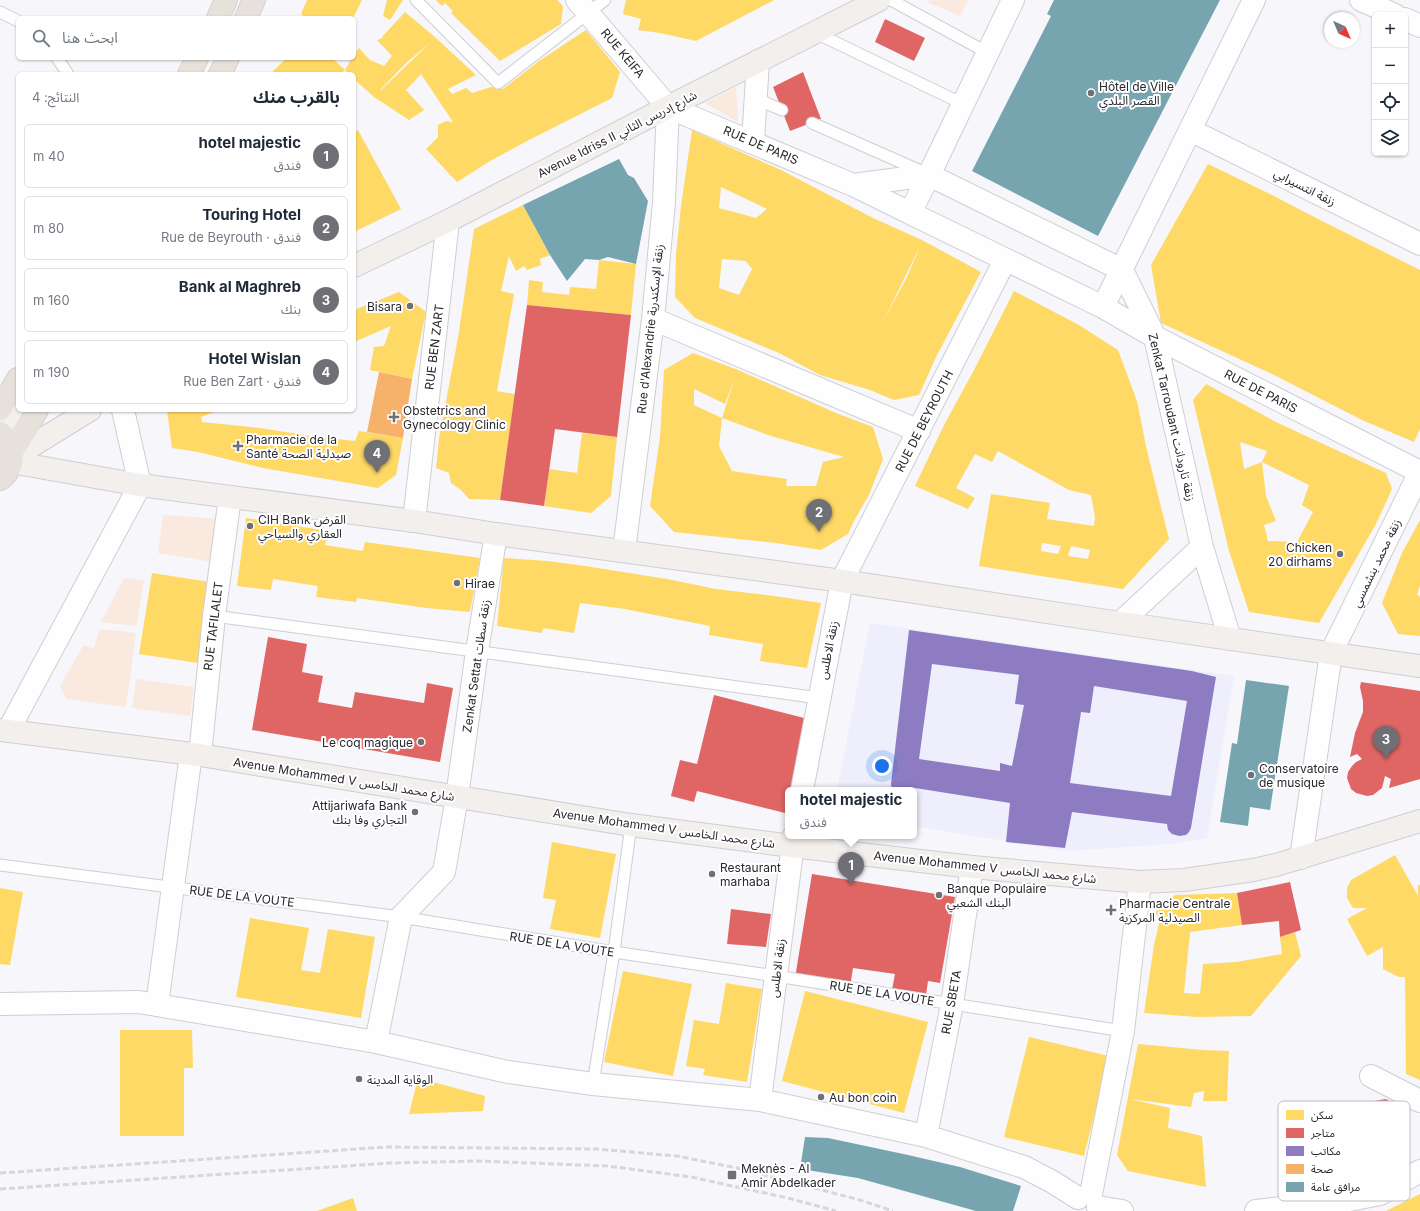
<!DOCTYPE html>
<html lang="ar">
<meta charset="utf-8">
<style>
:root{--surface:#fff;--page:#f2f2f3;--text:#1f2937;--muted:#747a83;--line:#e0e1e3;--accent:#6f6f76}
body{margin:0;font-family:Inter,"Noto Sans Arabic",sans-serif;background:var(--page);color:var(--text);direction:rtl}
.controls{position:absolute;right:12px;top:12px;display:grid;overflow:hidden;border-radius:6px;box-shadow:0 1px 3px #0004}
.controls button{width:36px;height:36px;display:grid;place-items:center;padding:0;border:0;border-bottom:1px solid var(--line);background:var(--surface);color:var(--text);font:20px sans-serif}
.compass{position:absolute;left:1324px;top:12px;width:36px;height:36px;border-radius:50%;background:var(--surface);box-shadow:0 1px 3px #0004;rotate:136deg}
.you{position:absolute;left:882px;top:766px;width:14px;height:14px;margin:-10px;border:3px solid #fff;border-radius:50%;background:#1a73e8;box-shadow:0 0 0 6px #1a73e833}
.badge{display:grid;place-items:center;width:26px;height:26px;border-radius:50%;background:var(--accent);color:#fff;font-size:13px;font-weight:700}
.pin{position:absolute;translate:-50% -33px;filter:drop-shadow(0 1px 2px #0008)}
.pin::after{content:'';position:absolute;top:21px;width:14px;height:12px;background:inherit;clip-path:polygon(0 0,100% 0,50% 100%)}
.popup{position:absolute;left:785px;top:787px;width:132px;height:52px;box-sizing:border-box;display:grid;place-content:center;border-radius:6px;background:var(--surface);filter:drop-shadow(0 1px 3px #0005);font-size:13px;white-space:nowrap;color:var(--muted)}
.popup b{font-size:15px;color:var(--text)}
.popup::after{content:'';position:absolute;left:50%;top:100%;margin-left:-8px;border:8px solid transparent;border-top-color:var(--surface)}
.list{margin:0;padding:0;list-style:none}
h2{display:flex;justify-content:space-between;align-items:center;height:52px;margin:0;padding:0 16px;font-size:17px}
h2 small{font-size:13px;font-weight:400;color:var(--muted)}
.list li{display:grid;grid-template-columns:26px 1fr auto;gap:12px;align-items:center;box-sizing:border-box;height:64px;margin:0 8px 8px;padding:0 8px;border:1px solid var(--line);border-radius:6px}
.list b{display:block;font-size:15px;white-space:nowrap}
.list p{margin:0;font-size:13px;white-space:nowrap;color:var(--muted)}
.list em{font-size:13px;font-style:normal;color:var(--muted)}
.icon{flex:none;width:22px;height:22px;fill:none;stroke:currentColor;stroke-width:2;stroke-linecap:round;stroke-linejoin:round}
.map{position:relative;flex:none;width:1420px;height:1211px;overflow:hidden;direction:ltr}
.search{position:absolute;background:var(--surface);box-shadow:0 1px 3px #0004;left:16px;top:16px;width:340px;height:44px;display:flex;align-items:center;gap:10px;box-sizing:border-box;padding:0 14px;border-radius:6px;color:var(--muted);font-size:15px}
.panel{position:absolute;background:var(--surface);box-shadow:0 1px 3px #0004;left:16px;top:72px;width:340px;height:340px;border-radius:6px;direction:rtl}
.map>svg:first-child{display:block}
.built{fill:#eeeefc}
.green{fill:#f9e9de}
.homes{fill:#ffd966;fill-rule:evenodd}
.shops{fill:#e06666}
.offices{fill:#8e7cc3;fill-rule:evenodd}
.health{fill:#f6b26b}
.public{fill:#76a5af}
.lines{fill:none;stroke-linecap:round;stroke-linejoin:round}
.lane-casing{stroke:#ceced3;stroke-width:13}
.street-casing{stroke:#ceced3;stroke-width:24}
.secondary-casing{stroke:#ceced3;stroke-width:24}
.primary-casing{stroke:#d1d1d4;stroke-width:24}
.lane{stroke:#fefefe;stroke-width:11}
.street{stroke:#fefefe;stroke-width:22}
.secondary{stroke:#f2efed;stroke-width:22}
.primary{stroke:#e7e1db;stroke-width:22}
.rail{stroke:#d7d7da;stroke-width:3;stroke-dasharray:6 3;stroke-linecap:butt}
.poi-dot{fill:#6f6f76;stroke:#fff;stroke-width:1.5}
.labels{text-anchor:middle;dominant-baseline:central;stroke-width:4;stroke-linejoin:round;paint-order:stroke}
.street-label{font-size:12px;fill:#27272e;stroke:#fff}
.poi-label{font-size:12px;fill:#27272e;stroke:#fff;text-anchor:start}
.key{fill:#fff;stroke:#bebec0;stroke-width:1}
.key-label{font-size:11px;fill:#27272e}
</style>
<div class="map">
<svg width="1420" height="1211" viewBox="0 0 1420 1211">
<rect width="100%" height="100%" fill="#f6f6fb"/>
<path class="built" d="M870 623 1234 676 1207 838 1169 844 1066 851 914 826V790H837Z"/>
<path class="green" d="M932 0H968L960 16 927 2Z
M736 87 738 122 705 103Z
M163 515 221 519 213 562 158 553Z
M124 578 144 581 136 626 101 622Z
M100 629 136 633 126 707 66 699 60 686 83 646 94 648Z
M136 679 194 687 190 716 132 708Z"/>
<path class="homes" d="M307 0H362L353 18H306L301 14Z
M387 0H403L390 20 383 16Z
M436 0H557L563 6 561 24 500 61 451 13 453 11 445 3 442 6Z
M626 0H774L696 41 660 33 638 30 641 19 623 14Z
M405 12 436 38 476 75 448 89 452 94 466 88 472 93 491 87 503 89 539 61 586 30 620 72 612 98 529 140 490 161 457 182 426 149 438 137V125L446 121 453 122 421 74 406 90 424 110 409 120 374 97 354 79V74H349L345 70 352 58H354V55L359 48 370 60 384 66 392 56 377 40 383 38 382 37ZM430 43 381 90V89L407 62Z
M287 58H332L345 70 340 74H276L273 71Z
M358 130 401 209 354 232V132Z
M692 130 783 171 873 218 922 240 981 272 936 357 919 395 894 400 870 390 820 375 779 353 695 318 675 297 676 254 681 206ZM721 187 767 209 756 218 719 208ZM920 246 907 277 884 320ZM722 259 746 261 752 269 739 295 719 288Z
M1208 164 1270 194 1320 220 1420 270V429L1414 442 1362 420 1272 374 1161 323 1151 265Z
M523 205 550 255 540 259 541 265 527 270 524 266 516 271 509 256 501 291 514 294 497 391 515 394 500 500 469 499 461 490 451 483 449 473 436 468 439 438 458 338 474 229Z
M599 260 636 264 631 315 527 305 529 280 543 282 542 292 569 295 570 287 596 289Z
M1014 291 1079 325 1118 350 1137 401 1147 451 1169 539 1123 589 979 566 991 494 1050 503 1047 519 1094 526 1095 517 1091 495 1069 490 998 451 992 462 975 454 956 488 975 498 968 509 915 486 944 425 974 370ZM1042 543 1061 546 1058 554 1041 551ZM1071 546 1090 550 1088 559 1068 556Z
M399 292 426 312 412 379 370 370 374 347 384 346 391 326 354 342V310Z
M693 353 738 370 836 413 873 427 883 459 869 495 855 519 848 534 821 550 776 543 674 532 650 506 660 437 664 370ZM735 377 722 418 771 436 844 457 823 462 816 486H786L787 479 732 471 719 446 722 418 694 405V389L725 404Z
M1206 384 1278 423 1386 473 1392 489 1376 524 1319 623 1249 612 1229 551 1193 400ZM1240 442 1267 451 1262 462 1244 469ZM1262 462 1309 485 1302 505 1313 512 1297 542 1268 541 1264 525 1276 521 1266 496Z
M167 410H219L201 417 202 422 260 428 311 436 355 441 359 431 403 438 396 475 378 488 263 468 198 452 172 448Z
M582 433 617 437 611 496 591 513 544 506 549 469 577 473Z
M246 518 328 531 325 545 363 551 365 542 480 558 470 612 427 608 357 598 356 602 316 597 318 586 273 579 271 590 237 586Z
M1420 520V586L1417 594 1420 597V636L1398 634 1382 603 1402 553Z
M504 558 548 561 585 566 667 579 716 589 774 596 821 603 807 668 760 661 763 644 709 635 710 626 625 609 580 603 574 633 543 628 542 633 497 626Z
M152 573 210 582 198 663 139 654Z
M552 842 616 854 600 938 550 929 556 900 543 898Z
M1395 855 1418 896V885H1420V1080L1406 1074 1405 977H1399L1383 969V947L1367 956 1347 919 1367 908H1353L1347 898V888L1351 880Z
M0 888 23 892 10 965 0 964Z
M1237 893 1242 925 1190 932 1184 993 1200 994 1203 964 1236 962 1282 954 1280 937 1295 932 1301 956 1251 1016 1197 1017 1144 1013 1154 945 1160 919 1155 912 1175 895Z
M250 918 309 928 301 970 320 973 328 929 375 937 361 1018 236 997Z
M623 971 692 984 673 1076 604 1062Z
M726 983 762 989 747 1082 703 1075 705 1069 686 1066 694 1020 719 1024Z
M805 991 928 1022 904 1113 782 1081Z
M120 1030H192L193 1068H184V1136H120Z
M1029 1037 1109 1056 1084 1156 1004 1137Z
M1138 1044 1203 1050 1229 1051 1227 1101H1203L1204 1091 1194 1093 1191 1107 1130 1099 1170 1108 1168 1128 1202 1136 1206 1187 1128 1171 1117 1155Z
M418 1078 485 1096 483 1111 409 1114Z
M1420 1194V1211H1386Z
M353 1198 357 1211H317Z"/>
<path class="shops" d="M885 19 925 38 914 61 875 42Z
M803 72 821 119 790 131 773 87Z
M527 305 631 315 617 437 555 429 544 506 500 500Z
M268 637 307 644 302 672 323 676 318 702 352 708 355 692 424 703 427 683 453 688 440 762 252 730Z
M1361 682 1420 691V779L1389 788 1391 779 1385 776 1382 788 1373 795 1367 796 1356 793 1351 789 1347 778 1348 772 1352 766 1356 762 1362 759 1357 754 1350 757 1355 733 1363 712V701L1360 687Z
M714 695 808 719 790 790H788V799L785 813 697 791 694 802 671 796 680 760 697 764Z
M812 874 955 897 940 983 928 981 926 995 892 990 895 974 853 968 850 987 795 978Z
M1290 882 1301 930 1280 937 1279 921 1242 925 1237 893Z
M731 909 771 914 766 947 727 944Z
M1386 1099 1406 1110 1391 1132 1312 1153 1306 1112Z"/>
<path class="offices" d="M909 630 1192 671 1216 677 1191 828 1189 832 1186 835 1179 836 1172 834 1168 830 1167 824 1072 812 1065 848 1006 842 1010 803 915 788 913 790H892L891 784ZM932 664 1019 675 1015 704 1024 705 1012 766 1000 763V771L919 759ZM1094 686 1187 701 1171 796 1070 783 1081 712 1090 713Z"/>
<path class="health" d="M379 372 412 379 403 438 367 432Z"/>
<path class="public" d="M1054 0H1220L1098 236 972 171 1051 16 1047 14Z
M619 159 628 175 634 178 648 201 636 264 608 257 599 260 585 259 567 281 550 255 523 205Z
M1246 680 1289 686 1270 810 1250 807 1248 826 1220 822 1232 743 1237 744Z
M805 1137 828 1138 908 1155 960 1167 1021 1186 1013 1211H976L858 1178 800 1169Z"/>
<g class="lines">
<g class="lane-casing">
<path id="lane" d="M416 0 498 83 605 0
M891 0 988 53
M0 12 18 21
M814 32 963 104
M57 58 68 74
M755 98 782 110
M812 123 923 172
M214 616 615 670 819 698
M0 865 401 917 614 952 776 976 1123 1031
M593 1084 614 952 631 825"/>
</g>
<g class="street-casing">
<path id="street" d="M577 0 668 107 853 185 910 213
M1361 0 1395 15
M1405 19 1420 26
M1190 130 1420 244
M753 142 758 61
M853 185 929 175 1013 0
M1122 270 929 175 910 213 1103 307 1254 0
M1122 270 1155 337 1202 547 1230 639
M1103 307 1155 337 1420 472 1331 653 1301 858
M653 319 919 431
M414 521 448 221
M624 551 653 319 664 202 668 107
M1120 623 1202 547
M8 731 140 485 123 410
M200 755 214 616 230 497
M802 790 842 581 1005 260
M0 1004 139 1002 376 1042 508 1072 593 1084 760 1100 926 1136 1024 1167 1051 1181 1078 1198
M157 1005 191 754
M376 1042 401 917 444 872 457 797 477 651 496 534
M1371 1076 1420 1101
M760 1100 794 836
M926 1136 952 1004 972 867
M1091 1194 1123 1031 1140 882
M1098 1207 1122 1211
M1256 1211 1344 1201 1380 1194 1420 1171"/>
</g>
<g class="secondary-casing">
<path id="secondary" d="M354 266 448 221 668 107 879 0
M0 423 32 410
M12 458 90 410
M11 462 140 485 414 521 496 534 842 581 1120 623 1420 666
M0 730 200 755 631 825 792 846 972 867 1140 882 1184 880 1253 870 1276 865 1420 821"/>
</g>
<g class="primary-casing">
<path id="primary" d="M218 18 226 0
M246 18 254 0
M189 74 197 58
M220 74 228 58
M0 409 18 379
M0 433C15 445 16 468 0 479
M12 452 37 410"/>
</g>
<use href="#lane" class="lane"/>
<use href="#street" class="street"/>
<use href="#secondary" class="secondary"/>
<use href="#primary" class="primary"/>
<path class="rail" d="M0 1173 387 1147 596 1149 677 1156 737 1168 860 1200 893 1211
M0 1189 391 1163 478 1161 608 1166 691 1177 788 1198 836 1211"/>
</g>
<g class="poi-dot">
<circle cx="1091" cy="93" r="4"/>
<circle cx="410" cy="306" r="4"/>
<path d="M392 411h4v4h4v4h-4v4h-4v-4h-4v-4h4z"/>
<path d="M236 440h4v4h4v4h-4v4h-4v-4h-4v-4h4z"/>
<circle cx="250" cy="526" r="4"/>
<circle cx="1340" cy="554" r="4"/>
<circle cx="457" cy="583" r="4"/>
<circle cx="421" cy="742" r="4"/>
<circle cx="1251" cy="775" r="4"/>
<circle cx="415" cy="812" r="4"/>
<circle cx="712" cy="874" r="4"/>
<circle cx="939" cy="895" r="4"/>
<path d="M1109 904h4v4h4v4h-4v4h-4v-4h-4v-4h4z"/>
<circle cx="359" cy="1079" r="4"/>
<circle cx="821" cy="1097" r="4"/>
<rect x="727" y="1170" width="10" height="10" rx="2"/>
</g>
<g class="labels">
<g class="street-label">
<text transform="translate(623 53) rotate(50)">RUE KEIFA</text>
<text transform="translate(617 134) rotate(-27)">Avenue Idriss II شارع إدريس الثاني</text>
<text transform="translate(761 145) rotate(23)">RUE DE PARIS</text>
<text transform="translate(1305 187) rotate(27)">زنقة انتسيرابي</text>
<text transform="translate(650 329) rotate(-84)">Rue d'Alexandrie زنقة الإسكندرية</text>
<text transform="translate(434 347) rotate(-83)">RUE BEN ZART</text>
<text transform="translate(1261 391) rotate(27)">RUE DE PARIS</text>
<text transform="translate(1172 417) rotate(77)">Zenkat Tarroudant زنقة تارودانت</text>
<text transform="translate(924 421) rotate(-63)">RUE DE BEYROUTH</text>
<text transform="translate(1376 563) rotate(-64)">زنقة محمد بنشمسي</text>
<text transform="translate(213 626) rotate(-83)">RUE TAFILALET</text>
<text transform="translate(828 650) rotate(-79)">زنقة الاطلس</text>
<text transform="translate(476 666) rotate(-82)">Zenkat Settat زنقة سطات</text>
<text transform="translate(344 779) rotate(9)">Avenue Mohammed V شارع محمد الخامس</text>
<text transform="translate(664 828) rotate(8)">Avenue Mohammed V شارع محمد الخامس</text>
<text transform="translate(985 867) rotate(6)">Avenue Mohammed V شارع محمد الخامس</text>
<text transform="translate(242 896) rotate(7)">RUE DE LA VOUTE</text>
<text transform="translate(562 944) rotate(9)">RUE DE LA VOUTE</text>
<text transform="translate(777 968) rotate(-83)">زنقة الاطلس</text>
<text transform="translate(882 993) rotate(9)">RUE DE LA VOUTE</text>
<text transform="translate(951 1002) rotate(-80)">RUE SBETA</text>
</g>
<g class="poi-label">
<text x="1099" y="86">Hôtel de Ville<tspan x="1099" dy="14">القصر البلدي</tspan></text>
<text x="402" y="306" text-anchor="end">Bisara</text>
<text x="403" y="410">Obstetrics and<tspan x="403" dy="14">Gynecology Clinic</tspan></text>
<text x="246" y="439">Pharmacie de la<tspan x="246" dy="14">Santé صيدلية الصحة</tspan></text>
<text x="258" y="519">CIH Bank القرض<tspan x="258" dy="14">العقاري والسياحي</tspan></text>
<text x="1332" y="547" text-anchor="end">Chicken<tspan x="1332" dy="14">20 dirhams</tspan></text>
<text x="465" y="583">Hirae</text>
<text x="413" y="742" text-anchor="end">Le coq magique</text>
<text x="1259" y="768">Conservatoire<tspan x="1259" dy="14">de musique</tspan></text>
<text x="407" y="805" text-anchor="end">Attijariwafa Bank<tspan x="407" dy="14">التجاري وفا بنك</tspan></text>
<text x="720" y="867">Restaurant<tspan x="720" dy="14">marhaba</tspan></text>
<text x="947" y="888">Banque Populaire<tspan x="947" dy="14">البنك الشعبي</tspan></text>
<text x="1119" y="903">Pharmacie Centrale<tspan x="1119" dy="14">الصيدلية المركزية</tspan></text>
<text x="367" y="1079">الوقاية المدينة</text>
<text x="829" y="1097">Au bon coin</text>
<text x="741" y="1168">Meknès - Al<tspan x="741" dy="14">Amir Abdelkader</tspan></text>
</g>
</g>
<rect x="1278" y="1101" width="132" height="100" rx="6" class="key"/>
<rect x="1286" y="1110" width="18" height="10" fill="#ffd966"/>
<rect x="1286" y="1128" width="18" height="10" fill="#e06666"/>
<rect x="1286" y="1146" width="18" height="10" fill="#8e7cc3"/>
<rect x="1286" y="1164" width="18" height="10" fill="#f6b26b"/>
<rect x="1286" y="1182" width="18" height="10" fill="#76a5af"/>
<g class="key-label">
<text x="1311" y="1119">سكن</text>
<text x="1311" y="1137">متاجر</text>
<text x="1311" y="1155">مكاتب</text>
<text x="1311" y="1173">صحة</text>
<text x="1311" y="1191">مرافق عامة</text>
</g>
</svg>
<div class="controls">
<button>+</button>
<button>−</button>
<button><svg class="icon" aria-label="locate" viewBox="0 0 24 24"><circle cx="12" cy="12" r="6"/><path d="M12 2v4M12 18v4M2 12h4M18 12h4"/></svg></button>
<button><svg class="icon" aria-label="layers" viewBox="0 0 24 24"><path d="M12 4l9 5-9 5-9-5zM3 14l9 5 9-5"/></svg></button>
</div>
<svg class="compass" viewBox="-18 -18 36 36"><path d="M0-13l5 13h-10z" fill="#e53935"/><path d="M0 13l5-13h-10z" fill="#747a83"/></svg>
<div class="you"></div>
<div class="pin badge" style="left:851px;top:885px">1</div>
<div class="popup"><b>hotel majestic</b>فندق</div>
<div class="pin badge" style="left:819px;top:532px">2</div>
<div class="pin badge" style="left:1386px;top:759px">3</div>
<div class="pin badge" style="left:377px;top:473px">4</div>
<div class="search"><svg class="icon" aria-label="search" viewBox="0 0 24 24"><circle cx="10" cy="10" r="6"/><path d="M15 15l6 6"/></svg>ابحث هنا</div>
<section class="panel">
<h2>بالقرب منك<small>النتائج: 4</small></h2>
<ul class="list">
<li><span class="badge">1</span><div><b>hotel majestic</b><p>فندق</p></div><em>40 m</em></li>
<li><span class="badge">2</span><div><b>Touring Hotel</b><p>فندق · Rue de Beyrouth</p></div><em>80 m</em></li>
<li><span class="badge">3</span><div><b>Bank al Maghreb</b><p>بنك</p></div><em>160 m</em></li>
<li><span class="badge">4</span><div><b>Hotel Wislan</b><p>فندق · Rue Ben Zart</p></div><em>190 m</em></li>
</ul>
</section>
</div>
